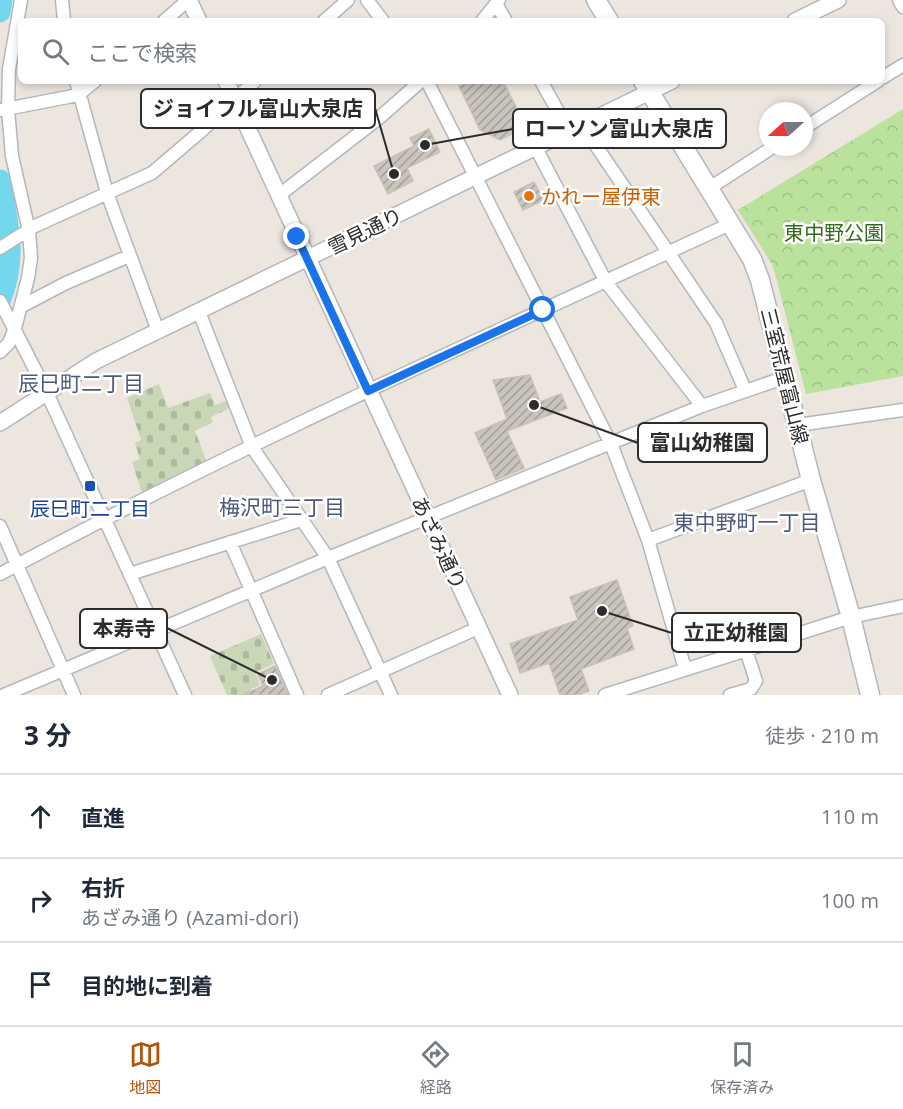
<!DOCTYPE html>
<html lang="ja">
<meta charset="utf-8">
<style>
:root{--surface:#fff;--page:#f6f6f7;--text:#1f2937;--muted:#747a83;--line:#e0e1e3;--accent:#b45309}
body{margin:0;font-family:"Open Sans","Noto Sans JP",sans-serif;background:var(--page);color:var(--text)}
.compass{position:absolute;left:759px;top:102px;width:54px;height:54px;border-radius:50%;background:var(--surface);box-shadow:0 3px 9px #0003;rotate:249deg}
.stop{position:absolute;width:18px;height:18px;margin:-14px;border:4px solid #1a73e8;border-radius:50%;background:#fff}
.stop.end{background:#1a73e8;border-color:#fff;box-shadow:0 2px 6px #0008}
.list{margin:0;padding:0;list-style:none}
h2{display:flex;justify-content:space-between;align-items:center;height:78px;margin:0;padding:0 24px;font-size:26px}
h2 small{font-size:20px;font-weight:400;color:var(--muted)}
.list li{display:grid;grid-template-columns:39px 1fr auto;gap:18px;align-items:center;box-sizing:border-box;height:84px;padding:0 24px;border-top:2px solid var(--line)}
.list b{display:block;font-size:22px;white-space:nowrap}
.list p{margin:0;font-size:20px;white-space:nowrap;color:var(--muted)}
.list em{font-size:20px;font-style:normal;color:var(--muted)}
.icon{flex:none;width:33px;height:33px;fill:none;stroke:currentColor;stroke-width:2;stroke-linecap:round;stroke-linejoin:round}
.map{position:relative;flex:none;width:903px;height:695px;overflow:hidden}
.search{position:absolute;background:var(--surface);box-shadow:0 3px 9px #0003;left:18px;right:18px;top:18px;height:66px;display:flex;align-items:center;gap:15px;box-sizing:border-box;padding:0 21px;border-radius:9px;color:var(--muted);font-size:22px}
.sheet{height:330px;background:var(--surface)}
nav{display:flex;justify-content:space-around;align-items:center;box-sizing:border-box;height:84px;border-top:2px solid var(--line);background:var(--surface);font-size:16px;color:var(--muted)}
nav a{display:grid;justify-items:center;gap:3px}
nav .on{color:var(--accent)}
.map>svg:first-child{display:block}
.cemetery{fill:url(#cemetery-stones)}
.park{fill:url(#park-crowns)}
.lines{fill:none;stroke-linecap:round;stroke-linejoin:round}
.river{stroke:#74d7ed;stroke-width:21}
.building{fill:url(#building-hatch);stroke:#c9c1b8;stroke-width:1.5}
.minor-casing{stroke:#b2b6bf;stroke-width:15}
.tertiary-casing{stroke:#b2b6bf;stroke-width:18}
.secondary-casing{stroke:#b2b6bf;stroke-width:21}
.minor{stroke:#fff;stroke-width:12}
.tertiary{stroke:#fff;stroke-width:15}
.secondary{stroke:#fff;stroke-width:18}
.route{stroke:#1a73e8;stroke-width:8}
.food-dot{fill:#e8710a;stroke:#fff;stroke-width:2}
.transit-dot{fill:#1a4fb4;stroke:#fff;stroke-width:2}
.labels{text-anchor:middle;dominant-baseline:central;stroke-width:5;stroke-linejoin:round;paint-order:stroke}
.food-label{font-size:20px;fill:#c56008;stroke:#fff;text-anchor:start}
.street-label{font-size:20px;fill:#2c2c2c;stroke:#fff}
.park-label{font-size:20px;fill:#32691c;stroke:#fff}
.transit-label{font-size:20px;fill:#164399;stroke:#fff}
.neighbourhood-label{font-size:21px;fill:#4d597c;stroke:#fff}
.leader{fill:none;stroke:#2c2c2c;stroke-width:2}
.callout-dot{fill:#2c2c2c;stroke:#fff;stroke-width:2}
.callout{fill:#fff;stroke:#2c2c2c;stroke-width:2}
.callout-label{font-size:21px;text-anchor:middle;font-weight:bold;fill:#2c2c2c}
</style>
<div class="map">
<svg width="903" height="695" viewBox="0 0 903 695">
<defs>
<pattern id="cemetery-stones" width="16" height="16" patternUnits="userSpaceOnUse" patternTransform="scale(1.5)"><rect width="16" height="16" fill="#c9d7b6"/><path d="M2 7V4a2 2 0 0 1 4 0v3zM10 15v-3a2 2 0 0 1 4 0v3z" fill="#adb99d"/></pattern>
<pattern id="park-crowns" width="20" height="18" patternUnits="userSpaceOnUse" patternTransform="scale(1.5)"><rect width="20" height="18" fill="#bae29c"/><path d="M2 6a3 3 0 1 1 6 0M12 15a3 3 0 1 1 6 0" fill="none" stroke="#a0c287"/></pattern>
<pattern id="building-hatch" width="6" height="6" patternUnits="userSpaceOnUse" patternTransform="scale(1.5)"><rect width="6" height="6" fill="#c9c4bd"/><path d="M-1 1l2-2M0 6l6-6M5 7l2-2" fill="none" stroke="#a39f9a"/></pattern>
</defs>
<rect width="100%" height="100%" fill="#ede6df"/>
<path class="cemetery" d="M159 384 168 408 210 393 215 405 229 400 232 407 211 417 213 422 195 431 207 462 142 493 132 462 140 459 135 443 141 440 127 398Z
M261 634 274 664 255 672 260 685 251 689 253 695H227L210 656Z"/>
<path class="park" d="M903 109V376L806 394 773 266 738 210Z"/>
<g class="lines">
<path class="river" d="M0 12 2 0
M0 180C8 223 18 259 0 301"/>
</g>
<path class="building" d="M470 81H503L526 127 500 140 480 130 459 86Z
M429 129 440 152 407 168 413 181 388 194 374 166 414 146 410 138Z
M534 182 544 200 523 210 514 192Z
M530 375 540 402 561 394 567 408 507 431 524 468 496 480 475 433 507 419 493 380Z
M617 580 633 626 627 628 634 649 581 669 589 691 578 695H560L549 663 520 673 510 644 578 620 570 597Z
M275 666 288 695H242L263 686 258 674Z"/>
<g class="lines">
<g class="minor-casing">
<path id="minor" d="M62 0 64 21
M367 0 383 21
M899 0 903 7
M496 4 506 21
M164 21 188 0
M324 21 348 0
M482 21 499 0
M882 78 903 65
M76 81 107 193 158 331
M427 81 611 444 648 540 685 669
M541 81 569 131
M1 110 78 95 95 81
M582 125 716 323 745 390
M804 128 878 81
M536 148 606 282 702 406
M708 189 773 147
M278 196 379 118 421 81
M0 248 35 226 152 173 200 132 255 81
M0 301 47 393 185 695
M22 306 66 283 129 256
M199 312 252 447 328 558 391 695
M0 352 9 343 15 328 28 278 31 258 29 231 12 156 8 109 9 69 21 0
M798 425 903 410
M0 526 74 695
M648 540 811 480
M230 542 297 695
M0 574C238 446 485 337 730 224
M130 574 301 520
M4 695 328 558 702 406 786 377
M328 695 478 628
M605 695 851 617 903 606
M730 695 751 689 756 681 746 650"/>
</g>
<g class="tertiary-casing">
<path id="tertiary" d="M189 0 199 21
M795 21 838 0
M226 81 510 695
M0 423 96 361 672 81"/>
</g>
<g class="secondary-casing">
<path id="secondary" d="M596 0 609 21
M643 81 752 259 760 280 811 480 851 617 870 695"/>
</g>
<use href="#minor" class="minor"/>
<use href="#tertiary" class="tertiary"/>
<use href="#secondary" class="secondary"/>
</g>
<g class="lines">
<path class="route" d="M297 237 368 391 543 310"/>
</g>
<circle class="food-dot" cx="529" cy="196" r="6"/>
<rect class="transit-dot" x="84" y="480" width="12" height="12" rx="3"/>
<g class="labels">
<g class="food-label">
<text x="541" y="196">かれー屋伊東</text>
</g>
<g class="street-label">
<text transform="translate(365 231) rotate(-26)">雪見通り</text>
<text transform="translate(785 376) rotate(76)">三室荒屋富山線</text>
<text transform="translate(439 543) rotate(65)">あざみ通り</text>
</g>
<g class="park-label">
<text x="834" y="232">東中野公園</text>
</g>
<g class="transit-label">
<text x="90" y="508">辰巳町二丁目</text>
</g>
<g class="neighbourhood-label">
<text x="81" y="383">辰巳町二丁目</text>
<text x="282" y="507">梅沢町三丁目</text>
<text x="747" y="522">東中野町一丁目</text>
</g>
</g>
<path class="leader" d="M394 174L375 108M425 145L513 129M534 405L638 443M272 680L167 628M602 611L672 633"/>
<g class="callout-dot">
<circle cx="394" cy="174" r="6"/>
<circle cx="425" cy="145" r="6"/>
<circle cx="534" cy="405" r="6"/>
<circle cx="272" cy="680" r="6"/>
<circle cx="602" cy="611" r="6"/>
</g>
<g class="callout">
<rect x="141" y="89" width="234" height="39" rx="6"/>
<rect x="513" y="109" width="213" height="39" rx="6"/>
<rect x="638" y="423" width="129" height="39" rx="6"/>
<rect x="80" y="609" width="87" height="39" rx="6"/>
<rect x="672" y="613" width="129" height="39" rx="6"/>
</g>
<g class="callout-label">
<text x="258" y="116">ジョイフル富山大泉店</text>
<text x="619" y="136">ローソン富山大泉店</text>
<text x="702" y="450">富山幼稚園</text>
<text x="124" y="636">本寿寺</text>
<text x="736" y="640">立正幼稚園</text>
</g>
</svg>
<svg class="compass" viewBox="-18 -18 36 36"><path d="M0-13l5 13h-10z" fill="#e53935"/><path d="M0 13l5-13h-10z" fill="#747a83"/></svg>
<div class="stop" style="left:543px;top:310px"></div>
<div class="stop end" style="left:297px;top:237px"></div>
<div class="search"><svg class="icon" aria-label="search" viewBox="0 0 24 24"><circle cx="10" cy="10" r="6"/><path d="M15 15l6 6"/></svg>ここで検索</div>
</div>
<section class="sheet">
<h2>3 分<small>徒歩 · 210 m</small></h2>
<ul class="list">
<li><svg class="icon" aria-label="ahead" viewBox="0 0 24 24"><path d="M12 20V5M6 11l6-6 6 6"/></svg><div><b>直進</b></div><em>110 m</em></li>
<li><svg class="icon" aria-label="right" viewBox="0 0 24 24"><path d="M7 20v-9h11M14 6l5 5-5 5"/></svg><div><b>右折</b><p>あざみ通り (Azami-dori)</p></div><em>100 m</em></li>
<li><svg class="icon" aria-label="arrive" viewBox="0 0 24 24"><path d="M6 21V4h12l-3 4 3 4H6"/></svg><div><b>目的地に到着</b></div></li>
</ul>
</section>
<nav>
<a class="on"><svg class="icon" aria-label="map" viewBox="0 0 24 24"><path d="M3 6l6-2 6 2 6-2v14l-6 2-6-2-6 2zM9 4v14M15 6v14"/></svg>地図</a>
<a><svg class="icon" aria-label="directions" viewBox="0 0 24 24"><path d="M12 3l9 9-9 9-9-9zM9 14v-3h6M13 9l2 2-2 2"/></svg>経路</a>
<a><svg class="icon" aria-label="saved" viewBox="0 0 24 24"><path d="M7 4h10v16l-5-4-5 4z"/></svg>保存済み</a>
</nav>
